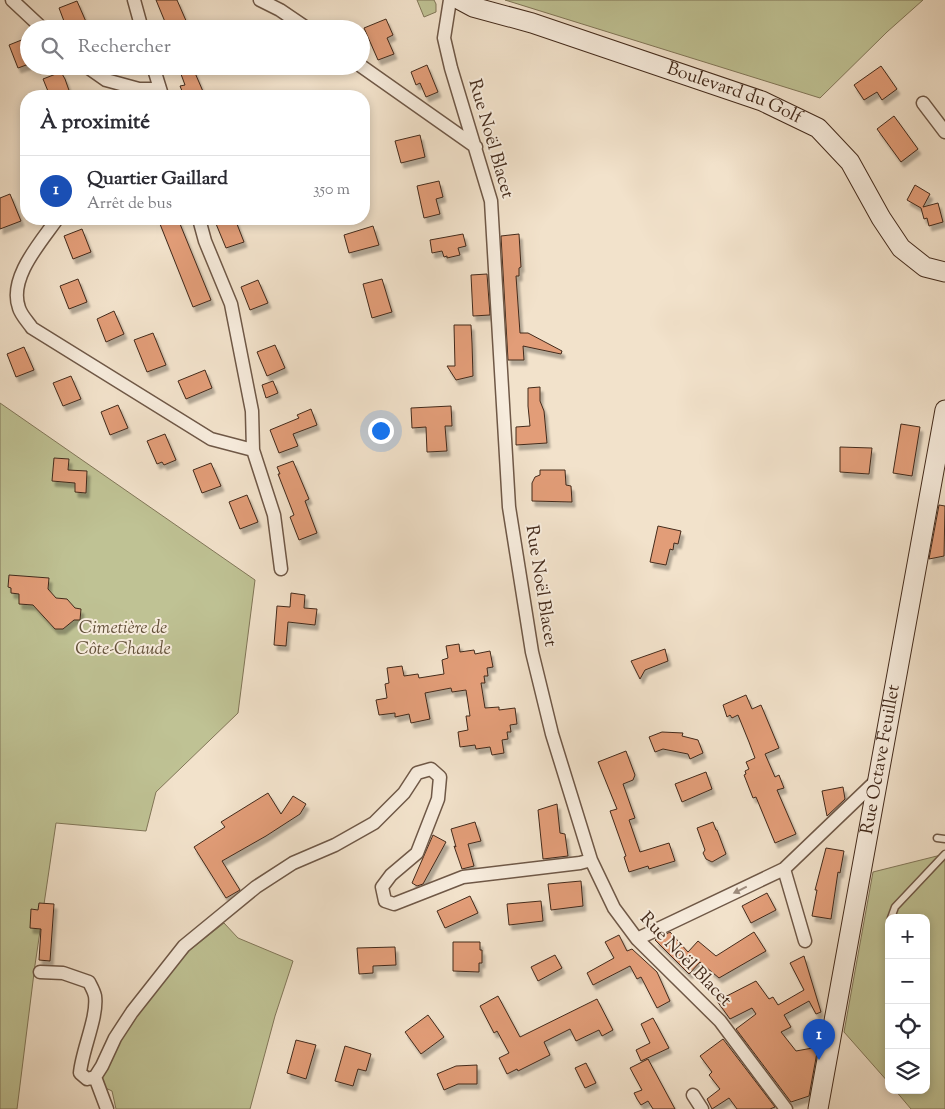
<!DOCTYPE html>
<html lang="fr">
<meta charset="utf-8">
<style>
:root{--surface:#fff;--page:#f7f7f7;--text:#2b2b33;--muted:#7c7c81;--line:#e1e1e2;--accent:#b45309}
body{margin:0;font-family:"Sorts Mill Goudy",serif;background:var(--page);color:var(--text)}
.controls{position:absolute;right:15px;bottom:15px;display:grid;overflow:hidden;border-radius:10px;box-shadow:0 2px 8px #0003}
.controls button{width:45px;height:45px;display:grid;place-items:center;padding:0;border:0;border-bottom:1px solid var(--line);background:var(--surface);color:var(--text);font:25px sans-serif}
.you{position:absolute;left:380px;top:430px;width:18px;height:18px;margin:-12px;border:4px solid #fff;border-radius:50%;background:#1a73e8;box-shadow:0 0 0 8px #1a73e833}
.badge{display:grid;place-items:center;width:32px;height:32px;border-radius:50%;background:var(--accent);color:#fff;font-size:16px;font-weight:700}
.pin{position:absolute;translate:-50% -41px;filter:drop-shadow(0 1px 2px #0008)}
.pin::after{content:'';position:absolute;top:26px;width:18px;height:15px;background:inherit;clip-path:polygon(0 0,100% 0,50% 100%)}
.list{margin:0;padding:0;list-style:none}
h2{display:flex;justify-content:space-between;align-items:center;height:65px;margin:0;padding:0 20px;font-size:21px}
h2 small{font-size:16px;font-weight:400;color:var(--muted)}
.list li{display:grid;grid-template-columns:32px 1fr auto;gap:15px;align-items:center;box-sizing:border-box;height:70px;padding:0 20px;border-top:1px solid var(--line)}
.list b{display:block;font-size:19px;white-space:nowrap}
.list p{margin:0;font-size:16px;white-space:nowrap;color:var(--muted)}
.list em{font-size:16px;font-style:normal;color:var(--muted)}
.icon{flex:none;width:28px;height:28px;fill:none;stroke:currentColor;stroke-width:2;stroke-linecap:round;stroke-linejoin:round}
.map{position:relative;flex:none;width:945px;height:1109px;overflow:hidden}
.search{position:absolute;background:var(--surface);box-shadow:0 2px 8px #0003;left:20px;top:20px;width:350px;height:55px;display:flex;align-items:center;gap:12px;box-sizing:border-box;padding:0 18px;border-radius:28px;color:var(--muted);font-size:19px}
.panel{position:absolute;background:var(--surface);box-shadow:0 2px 8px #0003;left:20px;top:90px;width:350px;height:135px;border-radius:20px}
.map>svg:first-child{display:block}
.green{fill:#bfc294;stroke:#817658}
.building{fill:#e29d78;stroke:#432a1b;filter:url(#shadow)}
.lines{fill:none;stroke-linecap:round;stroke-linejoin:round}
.lane-casing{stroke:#6f5847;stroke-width:9}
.street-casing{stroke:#6f5847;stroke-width:15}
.secondary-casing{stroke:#432a1b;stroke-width:21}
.lane{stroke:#f7ecdd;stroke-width:6}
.street{stroke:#f7ecdd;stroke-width:12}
.secondary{stroke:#f7ecdd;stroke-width:19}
.oneway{fill:#9d8b7c}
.labels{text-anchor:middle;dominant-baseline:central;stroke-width:4;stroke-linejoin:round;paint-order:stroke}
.street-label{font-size:18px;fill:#432a1b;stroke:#f7ecdd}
.park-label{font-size:18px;font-style:italic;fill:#625039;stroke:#f7ecdd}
</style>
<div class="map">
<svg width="945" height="1109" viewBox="0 0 945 1109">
<defs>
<filter id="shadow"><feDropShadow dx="3" dy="5" stdDeviation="1" flood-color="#0004"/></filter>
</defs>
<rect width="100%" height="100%" fill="#f2e2cb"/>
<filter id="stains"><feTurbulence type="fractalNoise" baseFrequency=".004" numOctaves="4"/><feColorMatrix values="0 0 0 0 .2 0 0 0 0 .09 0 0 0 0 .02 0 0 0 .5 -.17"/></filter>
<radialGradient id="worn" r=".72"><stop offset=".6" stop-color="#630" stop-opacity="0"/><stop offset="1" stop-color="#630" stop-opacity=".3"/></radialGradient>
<path class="green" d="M417 0H434L436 4V12L424 17Z
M505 0H923L887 32 820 98Z
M0 403 255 580 238 713 156 792 146 831 56 823 35 965 17 1109H0Z
M945 854V1109H911L895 1090H926V918H889V1083L844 1032 873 872Z
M224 923 238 938 293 961 275 1016 250 1109H116L112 1091 99 1085 125 1032 147 1001 189 951Z"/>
<path class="building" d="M156 0H177L187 23 173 29H168Z
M77 1 87 24 76 29H67L59 8Z
M386 19 393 35 387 38 394 54 378 60 364 28Z
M29 37V64L18 68 9 45Z
M427 65 438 92 426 97 420 83 416 85 411 72Z
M178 66H192L205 96H184L180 86 185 85Z
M881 66 897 89 882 100 877 92 864 100 854 85Z
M61 72 65 79 71 96H50L43 79Z
M894 116 918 149 901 162 877 129Z
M420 135 425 157 401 163 395 141Z
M439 181 443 197 436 199 440 214 424 218 417 186Z
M915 185 930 194 923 207 938 203 943 222 929 226 927 218 924 219 921 208 907 200Z
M10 194 21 221 0 229V198Z
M158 219H178L211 300 193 307Z
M214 219H235L244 242 226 248Z
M373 226 379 245 349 253 344 235Z
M82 229 91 252 73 259 64 236Z
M463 234 466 246 458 248 460 255 447 258V256L444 257 442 251 432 253 430 240Z
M519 234 521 267 519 268V276H516L520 333H528L562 351 561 354 523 346 524 360H508L501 236Z
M487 274 490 315 473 316 471 275Z
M78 279 87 302 69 309 60 286Z
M382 279 392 312 372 318 363 284Z
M258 280 268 303 250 310 241 287Z
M114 311 124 334 106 342 97 319Z
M454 325H471L472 343 473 376 456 380 447 366H455Z
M153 333 166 365 147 372 134 340Z
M275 345 285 368 267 376 257 352Z
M24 347 34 370 16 377 7 354Z
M205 370 212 388 186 399 178 381Z
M71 376 81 399 63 406 53 383Z
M273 381 278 393 266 398 262 385Z
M540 387V401L544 411 547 443 516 445V427L530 426 528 406V388Z
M118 405 128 428 110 435 101 412Z
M451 406 452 426H445L447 451 427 452 426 427 412 428 411 408Z
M311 409 317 425 293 434 298 446 279 453 270 430 299 418 297 415Z
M901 424 920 427 912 476 893 473Z
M165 434 176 460 164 465 162 462 157 464 147 441Z
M840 447 872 448 869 474 840 472Z
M54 458 69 459 68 470 87 471 86 493 75 492V483L52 481Z
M293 461 309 499 305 501 317 533 299 540 290 517 294 515 278 474H280L277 467Z
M211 463 221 486 202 493 193 470Z
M540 470H565L566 485 571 486 572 502 532 501V483L535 477 540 475Z
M247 495 258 522 240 529 229 502Z
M939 505 945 506 944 556 929 559Z
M658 526 681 531 678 544 674 543 673 550 670 549 666 565 650 562Z
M9 575 49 578 48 589 56 598 67 599 75 608 81 609 80 620H74L63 629H55L33 605 19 604V594L11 593V588L8 587Z
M291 593 305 595 304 608 317 609 315 625 288 622 286 646 274 645 277 606 290 607Z
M459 644 460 652 474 650 475 654 490 651 493 667 487 668 488 676H484L485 683H481L485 708 499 707V710L515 708 517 724 510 725 511 732H507L508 739 502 740 504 753 492 755 490 747 476 749 475 745 460 747 458 732 468 730 466 716H470L466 690 452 692 451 688 425 693 430 719 411 723 409 714 395 717V713L379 715 376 700 387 698 385 684 389 683 387 668 402 666 404 676 418 674 419 678 444 674 442 660 448 658 446 646Z
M665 649 668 661 645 670 640 679 631 661Z
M746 695 752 709 761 705 779 748 765 754 775 777 779 775 784 788 777 790 796 834 775 843 756 797 753 798 744 775 746 774 745 771 749 769 746 762 755 758 749 742 738 715 732 718 730 715 727 717 723 705Z
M662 732 683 733 682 736 698 740 703 753 690 759 688 754 663 749 655 752 649 737Z
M626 751 635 775 633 780 623 784 635 818 629 820 640 852 669 843 675 861 649 869 648 866 629 872 624 857 626 856 610 811 617 809 598 762Z
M706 772 712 789 682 802 675 784Z
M843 787 845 799 827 816 822 791Z
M268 793 281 814 293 796 306 804 300 814 266 836 222 861 240 890 226 898 194 847 225 827 221 822Z
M557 804 560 833 565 834 568 856 543 859 538 810Z
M475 822 481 841 468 844 474 866 462 869 454 846 456 847 451 829Z
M713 822 716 830H717L726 854 712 862 706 859 703 853 705 850 697 828Z
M433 835 446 842 423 884 417 886 412 883Z
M826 848 844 851 840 873 838 872 831 919 812 916 817 890H815Z
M581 881 583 906 551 910 548 884Z
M767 893 776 910 751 923 742 906Z
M470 896 478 913 445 928 437 911Z
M541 901 543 921 509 925 507 904Z
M39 903 54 904 50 961 39 960 41 929 30 928 31 909 38 910Z
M670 932 688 952 698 941 716 956 754 932 766 951 719 978 700 962 689 974 655 940Z
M619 935 627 951 632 949 657 972 670 1001 657 1008 641 977 637 979 630 966 593 985 587 973 614 958 605 942Z
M453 942H480V950H482V963H479V972L453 971Z
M395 947 396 965 373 966V973L359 974 357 948Z
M555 955 562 968 538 981 531 967Z
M804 956 821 1012 816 1014 809 1001 784 1015 791 1027 781 1032 796 1051 818 1047 809 1096 791 1102 736 1029 756 1014 752 1008 730 1019 717 1001 756 981 769 999 773 997 778 1005 804 990 790 963Z
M498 996 520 1037 597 999 613 1030 602 1036 599 1030 576 1041 570 1029 544 1042 550 1055 518 1071 517 1069 507 1074 499 1058 509 1053 497 1031 494 1033 480 1006Z
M428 1015 444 1037 421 1054 405 1032Z
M653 1018 669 1048 641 1061 636 1050 650 1043 641 1024Z
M723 1039 775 1107 770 1109H737L729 1098 712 1109 707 1099 720 1089 709 1075 712 1072 700 1056Z
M296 1040 316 1045 306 1079 287 1073Z
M345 1046 371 1054 366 1071 358 1069 353 1086 335 1081Z
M648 1059 675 1109H653L648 1101 641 1105 637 1099 634 1093 642 1090 630 1068Z
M586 1063 596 1083 585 1088 575 1068Z
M477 1065V1084H458L444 1090 437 1074 456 1066Z"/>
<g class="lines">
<g class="lane-casing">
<path id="lane" d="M937 838 945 839
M891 918 895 907 945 854"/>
</g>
<g class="street-casing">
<path id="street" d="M12 0 43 29
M134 0 142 29
M260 0 280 10 308 29
M450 0 444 38 451 68 491 201 509 507 532 652 552 734 591 860 614 908 637 939 720 1021 786 1109
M86 66 106 80 139 89H160
M153 66 162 95
M361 66 476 147
M923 103 945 132
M57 219C41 242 8 278 19 308 21 315 28 322 32 328L211 439 253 450
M199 219 205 241 231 304 252 411 253 450 274 515 281 569
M784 869 805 941
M637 939 784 869 878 779
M40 972 63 973 89 982C91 986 94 991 95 996 98 1017 82 1050 80 1073L87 1079 95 1077 102 1066 115 1038 132 1012 184 946 256 887 293 863 335 845 374 823 404 793 417 773 431 769 440 777 438 799 417 853 391 875 382 887 385 901 394 904 463 877 580 863 591 860
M95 1077 107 1109
M693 1095 702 1109"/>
</g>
<g class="secondary-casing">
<g id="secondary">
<path id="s1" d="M460 0 473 7 532 23 762 101 818 128 850 162 881 218 901 248 925 267 945 272"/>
<path id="s2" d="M818 1109 945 410"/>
</g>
</g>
<use href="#lane" class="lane"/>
<use href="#street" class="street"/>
<use href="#secondary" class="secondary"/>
</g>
<defs><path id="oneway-solid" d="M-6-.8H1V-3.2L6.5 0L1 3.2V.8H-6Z" transform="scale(1.25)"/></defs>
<use class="oneway" href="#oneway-solid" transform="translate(740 890) rotate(154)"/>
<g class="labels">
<g class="street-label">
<text stroke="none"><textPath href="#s1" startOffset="290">Boulevard du Golf</textPath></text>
<text transform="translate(490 139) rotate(74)">Rue Noël Blacet</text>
<text transform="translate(540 586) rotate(81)">Rue Noël Blacet</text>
<text stroke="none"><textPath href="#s2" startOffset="355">Rue Octave Feuillet</textPath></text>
<text transform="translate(685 960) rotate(46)">Rue Noël Blacet</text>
</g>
<g class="park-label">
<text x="123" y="629">Cimetière de<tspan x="123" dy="21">Côte-Chaude</tspan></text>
</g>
</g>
<rect width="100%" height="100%" filter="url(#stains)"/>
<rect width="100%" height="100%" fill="url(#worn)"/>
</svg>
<div class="controls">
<button>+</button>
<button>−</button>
<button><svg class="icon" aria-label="locate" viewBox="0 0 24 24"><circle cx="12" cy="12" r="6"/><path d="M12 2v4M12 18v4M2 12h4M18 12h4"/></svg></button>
<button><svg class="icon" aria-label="layers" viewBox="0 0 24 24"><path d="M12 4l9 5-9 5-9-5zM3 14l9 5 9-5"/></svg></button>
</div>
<div class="you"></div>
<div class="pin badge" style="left:819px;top:1060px;background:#1a4fb4">1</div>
<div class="search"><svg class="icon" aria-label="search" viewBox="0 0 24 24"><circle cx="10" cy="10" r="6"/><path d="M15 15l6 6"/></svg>Rechercher</div>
<section class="panel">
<h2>À proximité<small></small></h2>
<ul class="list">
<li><span class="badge" style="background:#1a4fb4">1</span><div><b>Quartier Gaillard</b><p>Arrêt de bus</p></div><em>350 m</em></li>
</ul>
</section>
</div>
